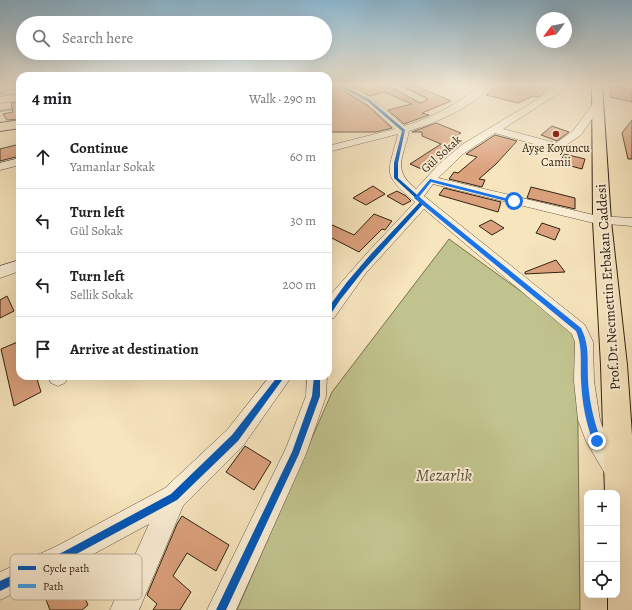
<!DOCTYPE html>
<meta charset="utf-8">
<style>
:root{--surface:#fff;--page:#f2f2f2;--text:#202124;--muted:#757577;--line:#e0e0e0}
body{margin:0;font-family:Alegreya,serif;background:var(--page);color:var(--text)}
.controls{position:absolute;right:12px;bottom:12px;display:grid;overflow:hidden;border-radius:8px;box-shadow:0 4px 16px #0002}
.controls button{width:36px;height:36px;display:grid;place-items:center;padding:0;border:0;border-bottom:1px solid var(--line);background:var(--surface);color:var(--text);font:20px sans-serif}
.compass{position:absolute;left:536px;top:12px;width:36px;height:36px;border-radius:50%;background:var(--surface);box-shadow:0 4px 16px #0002;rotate:238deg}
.stop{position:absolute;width:12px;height:12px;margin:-9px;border:3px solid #1a73e8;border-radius:50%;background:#fff}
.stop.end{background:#1a73e8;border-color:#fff;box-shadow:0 1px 4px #0008}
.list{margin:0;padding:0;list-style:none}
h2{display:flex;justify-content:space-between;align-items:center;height:52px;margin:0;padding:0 16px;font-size:17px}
h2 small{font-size:13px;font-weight:400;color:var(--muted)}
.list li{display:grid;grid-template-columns:26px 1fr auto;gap:12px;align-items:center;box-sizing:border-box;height:64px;padding:0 16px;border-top:1px solid var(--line)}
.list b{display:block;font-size:15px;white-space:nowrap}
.list p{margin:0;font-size:13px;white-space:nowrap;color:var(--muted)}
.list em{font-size:13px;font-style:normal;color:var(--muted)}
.icon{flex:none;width:22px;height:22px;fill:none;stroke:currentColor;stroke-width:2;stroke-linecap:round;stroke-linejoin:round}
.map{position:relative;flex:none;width:632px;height:610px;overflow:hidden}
.search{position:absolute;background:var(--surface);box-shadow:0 4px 16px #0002;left:16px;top:16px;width:316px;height:44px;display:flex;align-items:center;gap:10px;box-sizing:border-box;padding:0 14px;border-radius:22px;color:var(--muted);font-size:15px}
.panel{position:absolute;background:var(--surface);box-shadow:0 4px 16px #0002;left:16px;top:72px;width:316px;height:308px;border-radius:12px}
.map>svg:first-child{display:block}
.green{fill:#c1c38e;stroke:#79724f}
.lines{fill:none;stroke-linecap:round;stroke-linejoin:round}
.stream{stroke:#728072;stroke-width:2}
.building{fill:#dba17d;stroke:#312110}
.minor-casing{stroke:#62523c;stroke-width:1}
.major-casing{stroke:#312110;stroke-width:2}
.minor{fill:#faeed5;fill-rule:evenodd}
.major{fill:#f7e5be;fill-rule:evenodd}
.quiet{stroke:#3ea2ea;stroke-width:3;stroke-dasharray:5.5 3;stroke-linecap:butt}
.cycleway-casing{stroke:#faeed5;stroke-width:2}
.cycleway{fill:#0057b8;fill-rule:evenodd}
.route{fill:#1a73e8}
.poi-dot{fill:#8f2418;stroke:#faeed5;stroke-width:1.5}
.labels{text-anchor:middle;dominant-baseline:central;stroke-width:4;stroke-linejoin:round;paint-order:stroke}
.far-poi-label{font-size:12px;fill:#312110;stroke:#faeed5}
.far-street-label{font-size:12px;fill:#312110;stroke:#faeed5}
.street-label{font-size:14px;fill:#312110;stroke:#faeed5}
.near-park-label{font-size:17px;font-style:italic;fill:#5c5236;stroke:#faeed5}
.key{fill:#faeed5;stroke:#beb09a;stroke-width:1}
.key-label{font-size:11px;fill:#312110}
</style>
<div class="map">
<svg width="632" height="610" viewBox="0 0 632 610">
<rect width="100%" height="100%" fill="#f7e5be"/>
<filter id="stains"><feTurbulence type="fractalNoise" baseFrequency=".005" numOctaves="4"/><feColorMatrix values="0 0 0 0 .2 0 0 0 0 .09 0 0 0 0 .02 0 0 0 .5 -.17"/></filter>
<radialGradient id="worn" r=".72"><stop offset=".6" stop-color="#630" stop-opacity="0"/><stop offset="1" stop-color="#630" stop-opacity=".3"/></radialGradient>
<path class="green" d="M449 239 570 327 577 343 580 610H237L332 392Z"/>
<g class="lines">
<path class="stream" d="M0 111 20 108"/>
</g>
<path class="building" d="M328 84H333L368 106 392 128 376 132H328Z
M345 84H385L418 102 422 103 427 100V98L398 84H411L451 101 422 113 429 115 404 124 388 110 412 104 384 92 370 96Z
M499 84H555L538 97 533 96 518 103 486 95Z
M611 85 632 90V102L610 97Z
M20 102V119L7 120 3 114 13 112 11 103Z
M632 120V159H628L622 133Z
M436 123 461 133 452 138 463 142 426 171 410 164 441 144 422 136V132H412Z
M552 126 569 132 557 141 541 135Z
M495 135 517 141 496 164 479 179 485 180 482 187 449 179 454 172 458 173 477 157 466 154Z
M20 144V156L0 161V149Z
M564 154 585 159 582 169 560 163Z
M373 186 385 194 366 205 353 198Z
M531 187 575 198V209L527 198Z
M444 188 501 202 498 212 439 195Z
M397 191 406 196 411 201 403 205 387 196Z
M374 214 392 221 385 230 382 229 359 252 328 236V223L354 235Z
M491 220 504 228 492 235 479 226Z
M542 223 560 229 555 240 536 233Z
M556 260 565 272 525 274V272Z
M7 296 14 311 0 318V300Z
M20 341V376H36L41 392 14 406 1 349Z
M245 446 271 462 254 490 226 472Z
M182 516 229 545 216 571 187 553 173 576 191 592 180 610H153L157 604 147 595 177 524Z
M71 568 88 605 82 610H50L43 592Z"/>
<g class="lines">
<g class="minor-casing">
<path id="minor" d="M20 84V88L0 91V85Z
M334 84C357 81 388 112 404 126 434 117 458 104 481 84H490C479 106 432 124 409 131 404 157 391 169 416 189L440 163 463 144 563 84H573L503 129 556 143 573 131 595 101H601L603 103 581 135 562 148H548L495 133 463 154 438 178 598 216 632 218V226L607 224 602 225 433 184 424 196 585 325 593 342 594 381 600 420 605 434 627 468 632 470V495L611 484 586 441 578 420 574 381 575 342 572 334 424 209 366 273 334 318 328 320V300L332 293 368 252 415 202C381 173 388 175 398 134L328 152V146L395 129 365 102Z
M386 84H396L426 99 421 102 418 101Z
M20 94V100L0 103V97Z
M20 158V165L0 170V163Z
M20 260V271L0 278V266Z
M48 376H68V377L65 383 58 386 51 383Z
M270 376H292L243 446 183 506 139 610H110L149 524 75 564 0 600V572L57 546 165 488 227 430Z
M307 376H327L326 396 306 454 236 610H207L286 448 306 396Z"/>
</g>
<g class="major-casing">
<path id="major" d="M592 84H602L611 221 627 365 632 435V610H608V595H617V493H605L601 365 593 221Z
M20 120V128L0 131V123Z"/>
</g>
<use href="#minor" class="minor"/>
<use href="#major" class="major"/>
<path class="quiet" d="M0 93H5"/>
<g class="cycleway-casing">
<path id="cycleway" d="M337 84H339L369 99 405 130 398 163V178L425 202 363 271 340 300 330 315H328V308L347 282 371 254 420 202 394 178V163L402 131 367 101 337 85Z
M278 376H285L238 441 177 500 69 558 0 591V581L63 552 171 494 232 435Z
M314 376H320V396L299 454 226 610H216L292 452 312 396Z"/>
</g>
<use href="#cycleway" class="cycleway"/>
</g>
<linearGradient id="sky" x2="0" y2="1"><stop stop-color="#8ab8d3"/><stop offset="0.5" stop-color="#fbf3e2"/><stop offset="1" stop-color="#fbf3e2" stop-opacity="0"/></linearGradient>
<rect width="632" height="169" fill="url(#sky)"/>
<path class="route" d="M430 179 517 201 514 203 431 182 419 197 581 328C590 346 587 360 588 380 589 401 594 421 601 441L600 444H594C586 424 582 403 581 380 580 364 583 347 576 331L414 198Z"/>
<circle class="poi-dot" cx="556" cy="134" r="4"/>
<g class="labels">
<g class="far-poi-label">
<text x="556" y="148">Ayşe Koyuncu<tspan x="556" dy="14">Camii</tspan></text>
</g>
<g class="far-street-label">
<text transform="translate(441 154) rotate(-42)">Gül Sokak</text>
</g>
<g class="street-label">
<text transform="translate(608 287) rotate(-94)">Prof.Dr.Necmettin Erbakan Caddesi</text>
</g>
<g class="near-park-label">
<text x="444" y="475">Mezarlık</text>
</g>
</g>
<rect x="10" y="554" width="132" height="46" rx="6" class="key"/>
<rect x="18" y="566" width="18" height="4" fill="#0057b8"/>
<rect x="18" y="584" width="18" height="4" fill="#3ea2ea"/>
<g class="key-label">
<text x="43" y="572">Cycle path</text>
<text x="43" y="590">Path</text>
</g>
<rect width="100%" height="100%" filter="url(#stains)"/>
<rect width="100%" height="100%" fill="url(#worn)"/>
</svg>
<div class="controls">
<button>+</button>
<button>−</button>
<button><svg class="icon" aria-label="locate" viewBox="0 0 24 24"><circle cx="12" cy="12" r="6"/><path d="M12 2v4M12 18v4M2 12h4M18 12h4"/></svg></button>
</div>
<svg class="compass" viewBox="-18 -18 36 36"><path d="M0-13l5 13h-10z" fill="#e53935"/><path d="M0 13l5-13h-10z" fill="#757577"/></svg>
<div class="stop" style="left:514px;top:201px"></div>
<div class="stop end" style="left:597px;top:441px"></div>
<div class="search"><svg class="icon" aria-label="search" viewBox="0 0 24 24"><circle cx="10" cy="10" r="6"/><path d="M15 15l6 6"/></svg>Search here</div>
<section class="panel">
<h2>4 min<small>Walk · 290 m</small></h2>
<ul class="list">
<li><svg class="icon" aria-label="ahead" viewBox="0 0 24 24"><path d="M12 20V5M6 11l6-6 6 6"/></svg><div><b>Continue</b><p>Yamanlar Sokak</p></div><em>60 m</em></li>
<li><svg class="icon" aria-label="left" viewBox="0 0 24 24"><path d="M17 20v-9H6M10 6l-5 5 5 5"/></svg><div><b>Turn left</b><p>Gül Sokak</p></div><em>30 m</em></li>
<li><svg class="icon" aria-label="left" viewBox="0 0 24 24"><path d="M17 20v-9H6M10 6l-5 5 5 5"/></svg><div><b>Turn left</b><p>Sellik Sokak</p></div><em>200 m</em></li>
<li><svg class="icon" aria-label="arrive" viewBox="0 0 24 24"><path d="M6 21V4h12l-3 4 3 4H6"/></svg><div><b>Arrive at destination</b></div></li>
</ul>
</section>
</div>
